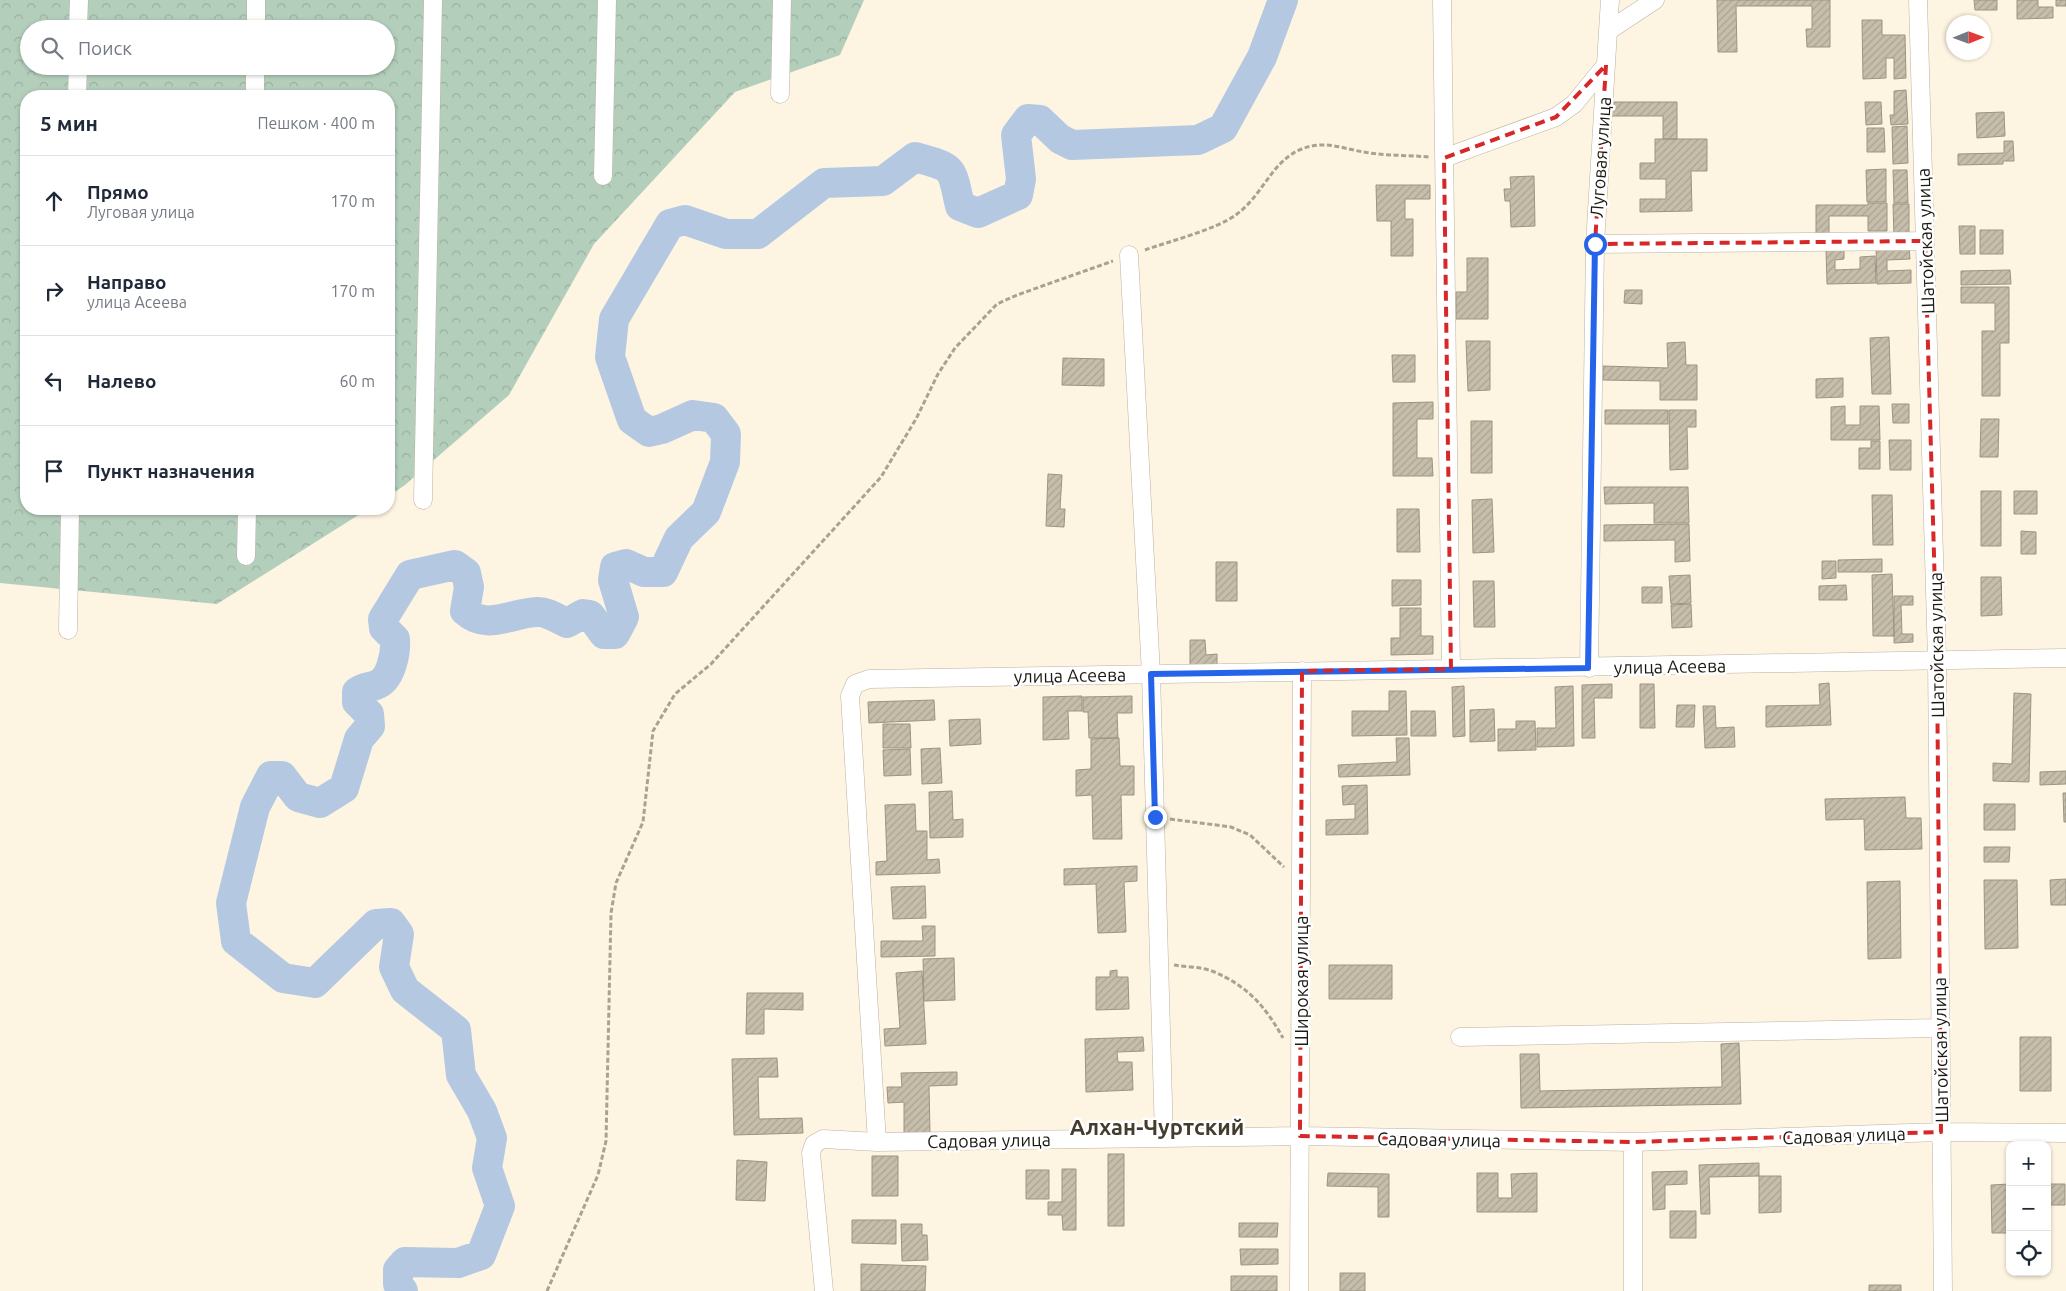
<!DOCTYPE html>
<html lang="ru">
<meta charset="utf-8">
<style>
:root{--surface:#fff;--page:#f6f6f7;--text:#1f2937;--muted:#747a83;--line:#e0e1e3}
body{margin:0;font-family:Ubuntu,sans-serif;background:var(--page);color:var(--text)}
.controls{position:absolute;right:15px;bottom:15px;display:grid;overflow:hidden;border-radius:10px;box-shadow:0 1px 4px #0004}
.controls button{width:45px;height:45px;display:grid;place-items:center;padding:0;border:0;border-bottom:1px solid var(--line);background:var(--surface);color:var(--text);font:25px sans-serif}
.compass{position:absolute;left:1946px;top:15px;width:45px;height:45px;border-radius:50%;background:var(--surface);box-shadow:0 1px 4px #0004;rotate:89deg}
.stop{position:absolute;width:15px;height:15px;margin:-11px;border:4px solid #2563eb;border-radius:50%;background:#fff}
.stop.end{background:#2563eb;border-color:#fff;box-shadow:0 1px 5px #0008}
.list{margin:0;padding:0;list-style:none}
h2{display:flex;justify-content:space-between;align-items:center;height:65px;margin:0;padding:0 20px;font-size:21px}
h2 small{font-size:16px;font-weight:400;color:var(--muted)}
.list li{display:grid;grid-template-columns:32px 1fr auto;gap:15px;align-items:center;box-sizing:border-box;height:90px;padding:0 20px;border-top:1px solid var(--line)}
.list b{display:block;font-size:19px;white-space:nowrap}
.list p{margin:0;font-size:16px;white-space:nowrap;color:var(--muted)}
.list em{font-size:16px;font-style:normal;color:var(--muted)}
.icon{flex:none;width:28px;height:28px;fill:none;stroke:currentColor;stroke-width:2;stroke-linecap:round;stroke-linejoin:round}
.map{position:relative;flex:none;width:2066px;height:1291px;overflow:hidden}
.search{position:absolute;background:var(--surface);box-shadow:0 1px 4px #0004;left:20px;top:20px;width:375px;height:55px;display:flex;align-items:center;gap:12px;box-sizing:border-box;padding:0 18px;border-radius:28px;color:var(--muted);font-size:19px}
.panel{position:absolute;background:var(--surface);box-shadow:0 1px 4px #0004;left:20px;top:90px;width:375px;height:425px;border-radius:20px}
.map>svg:first-child{display:block}
.forest{fill:url(#forest-crowns);fill-rule:evenodd}
.lines{fill:none;stroke-linecap:round;stroke-linejoin:round}
.river{stroke:#b5c8e2;stroke-width:30}
.building{fill:url(#building-hatch);stroke:#9c9482}
.minor-casing{stroke:#bab2a0;stroke-width:19}
.path{stroke:#a9a293;stroke-width:3;stroke-dasharray:5 2.5;stroke-linecap:butt}
.minor{stroke:#fff;stroke-width:18}
.route{stroke:#2563eb;stroke-width:6}
.marked{fill:none;stroke:#d62828;stroke-width:4;stroke-dasharray:10 6;stroke-linejoin:round}
.labels{text-anchor:middle;dominant-baseline:central;stroke-width:5;stroke-linejoin:round;paint-order:stroke}
.street-label{font-size:18px;fill:#1c1912;stroke:#fff}
.district-label{font-size:22px;font-weight:bold;fill:#443d2e;stroke:#fff}
</style>
<div class="map">
<svg width="2066" height="1291" viewBox="0 0 2066 1291">
<defs>
<pattern id="forest-crowns" width="20" height="18" patternUnits="userSpaceOnUse" patternTransform="scale(1.25)"><rect width="20" height="18" fill="#b4cebc"/><path d="M2 6a3 3 0 1 1 6 0M12 15a3 3 0 1 1 6 0" fill="none" stroke="#9ab0a1"/></pattern>
<pattern id="building-hatch" width="6" height="6" patternUnits="userSpaceOnUse" patternTransform="scale(1.25)"><rect width="6" height="6" fill="#c6beab"/><path d="M-1 1l2-2M0 6l6-6M5 7l2-2" fill="none" stroke="#aaa392"/></pattern>
</defs>
<rect width="100%" height="100%" fill="#fdf5e1"/>
<path class="forest" d="M0 0H864L840 55 735 92 594 244 509 395 405 485 389 496V96H26V509H368L217 604 0 583ZM29 29H386V66H29Z"/>
<g class="lines">
<path class="river" d="M403 1291 398 1284V1270L405 1262 458 1263 481 1255 500 1206 487 1168 492 1138 482 1111 461 1075 456 1030 405 990 394 967 399 934 391 923 376 924 315 983 283 978 236 941 231 903 255 807 271 776H282L298 797 320 803 344 788 359 739 370 726 369 714 357 702V692C364 687 368 688 376 685 391 680 396 653 395 639L384 628 383 619 410 575 455 565 466 573 469 587 465 611C487 631 511 613 537 612 546 611 558 619 567 623L583 614 590 615 604 634H615L624 617 613 580 615 567 626 564 644 572H663L679 538 706 512 725 462 726 434 714 418 693 415 662 429 649 432 632 420 610 357 614 319 670 224 685 220 726 234H758L824 183 883 181 915 157C955 168 951 166 960 206L978 213 1018 195 1021 179 1016 135 1028 119 1040 120 1060 139 1072 145 1198 140 1223 128 1262 57 1283 0"/>
</g>
<path class="building" d="M1717 0H1830V47H1807L1806 29H1812V6H1736L1737 52H1718Z
M1974 0H1997V10H1975Z
M2017 0H2038V7H2053V18L2017 19Z
M2056 0H2066V6H2056Z
M1862 20H1882V35H1905L1906 78 1894 79V58H1886V78L1863 79Z
M1906 90 1908 124 1891 125 1890 115H1894V91Z
M1612 102H1677V139H1663V116H1612Z
M1865 102H1881L1882 124 1866 125Z
M2004 112 2005 136 1977 138 1976 113Z
M1907 126 1908 163 1893 164 1892 127Z
M1867 128H1884L1885 152H1867Z
M1655 139H1707V171H1691L1692 211 1640 212V199H1666V179H1640V163H1655Z
M2004 141H2013L2014 161H2003V164L1958 165V154L2004 153Z
M1886 169V202H1867L1866 170Z
M1893 170H1907L1908 203H1894Z
M1534 176 1535 226 1511 227 1510 201H1505L1504 189H1511L1510 177Z
M1376 185H1430V199H1405V219H1413V256H1391V221H1377Z
M1868 203H1887V231H1868V216H1829V237H1816V205H1868Z
M1893 204H1909V236H1894Z
M1959 226H1975V254H1960Z
M1980 230H2003V254H1980Z
M1909 247 1910 259 1887 260V271L1911 270V283L1877 284 1876 248Z
M1844 249V259L1835 260V270L1860 269V257L1875 256 1876 283 1827 284 1826 250Z
M1467 258H1488V319H1456V292H1467Z
M2010 270 2011 284 1961 285V271Z
M1961 287H2009V343H2000V396H1982V331H1995V303H1961Z
M1625 290H1642V304L1624 303Z
M1889 337 1891 394H1872L1870 338Z
M1466 341H1490V390L1468 391Z
M1685 342 1686 365H1697V400H1660V381L1603 380V366L1668 368 1667 343Z
M1392 355H1415V382H1393Z
M1063 358 1104 359V386L1062 385Z
M1843 378V397L1816 398V379Z
M1433 402V419H1417V458H1432L1433 476H1393V403Z
M1892 404H1909V423H1893Z
M1845 406V425H1860V406H1879L1880 440H1831V407Z
M1605 410H1668V424H1605Z
M1669 410H1696V427H1687L1688 469 1670 470Z
M1981 419H1999L1998 457H1980Z
M1471 421H1492V473H1471Z
M1889 440H1911V470H1890Z
M1871 441H1880V469H1859V448H1871Z
M1048 474 1062 475 1060 509H1065L1064 527 1046 526Z
M1604 487H1688L1689 523H1654V503L1605 504Z
M1981 491H2001V546H1981Z
M2014 491H2037V514H2014Z
M1872 495H1892L1893 545H1873Z
M1492 499 1494 552 1473 553 1472 500Z
M1397 509H1419L1420 552H1397Z
M1689 524 1690 561 1675 562V540L1604 541V525Z
M2021 531 2036 532V554H2021Z
M1882 559V572H1838V560Z
M1822 561H1836V578L1822 579Z
M1216 562H1237V601H1216Z
M1892 574 1894 636H1873L1872 575Z
M1690 575 1691 603 1671 604 1669 576Z
M1981 577H2001L2002 615 1981 616Z
M1392 580H1421V605L1392 606Z
M1473 581H1494L1495 627H1474Z
M1846 585 1847 600H1819V586Z
M1642 587H1662V603H1642Z
M1894 596H1913V605H1901L1902 634H1913V642L1894 643Z
M1691 604 1692 627 1672 628 1671 605Z
M1400 608H1421V636H1433V654L1391 655V638H1400Z
M1190 640H1205L1206 655 1217 654V667L1190 668Z
M1829 683 1831 725 1766 727V706L1820 705 1819 684Z
M1612 684V698H1594L1595 738H1582V685Z
M1640 684H1654L1655 728H1640Z
M1464 686 1465 736 1453 737 1452 687Z
M1573 686 1574 746 1537 747V728H1556L1555 687Z
M1389 691H1406L1407 735 1352 736V711H1389Z
M2014 693 2031 694 2029 782 1993 781V763L2012 764Z
M1082 696V711H1068L1069 739 1043 740V697Z
M1132 696V713H1117L1118 738H1089L1088 712H1083V697Z
M934 700 935 720 869 723 868 702Z
M1677 705H1695L1694 727H1676Z
M1703 706H1715L1716 728 1734 727 1735 747 1705 748Z
M1494 709 1495 741 1470 742V710Z
M1411 711H1435L1436 736H1411Z
M980 719 981 744 950 746 949 720Z
M1516 721H1535L1536 750 1498 751V729H1516Z
M883 724H910L911 748H883Z
M1119 738 1120 766H1134V795H1121L1122 839H1093L1092 795 1076 796V770L1091 769V739Z
M1396 738H1409L1410 775 1339 777 1338 765 1397 762Z
M940 748 942 783 922 784 921 749Z
M910 749 911 775 884 776 883 750Z
M2066 771V784L2040 785V772Z
M1367 785 1368 834 1326 835V820L1355 819V804L1343 805 1342 786Z
M952 791 953 820 963 819V837L930 838 929 792Z
M2063 793H2066V822H2064Z
M1905 797 1906 818H1921L1922 849 1865 850 1864 819 1826 820 1825 799Z
M915 804 916 831H927V860L939 859 940 873 876 875V862L887 861 885 805Z
M1984 804H2015V830H1984Z
M1984 847H2010L2009 862H1984Z
M1137 866V881L1124 882 1126 932 1098 933 1096 884 1064 885V869Z
M2066 879V905H2051L2050 880Z
M1984 880H2017L2018 948 1985 949Z
M1900 881 1901 958 1868 959 1867 882Z
M925 886 926 918 893 919 891 887Z
M922 926H935V956L881 957V941H923Z
M954 958 955 1000 924 1001 923 959Z
M1329 965H1392V999H1329Z
M1117 970V977H1128L1129 1009 1096 1010V977H1110V971Z
M922 971 926 1044 885 1046 884 1029 900 1028 896 973Z
M747 993H803V1010L764 1009V1034H746Z
M1143 1037 1144 1051 1117 1052 1118 1062H1132L1133 1090 1086 1092 1085 1039Z
M2020 1037H2051V1091H2020Z
M1739 1043 1741 1104 1521 1108 1520 1054H1539L1540 1091 1722 1087 1721 1044Z
M777 1058 778 1077H758L759 1119 802 1118 803 1133 734 1135 732 1059Z
M957 1072V1085L929 1086 930 1133H904V1102L888 1103 887 1087H902L901 1073Z
M1108 1154H1124V1226H1108Z
M872 1156H898V1196H872Z
M737 1160 767 1162 765 1201 736 1200Z
M1759 1163V1176L1709 1177 1710 1214H1701L1699 1165Z
M1062 1169H1076V1230H1063L1062 1215H1048V1202H1062Z
M1026 1170H1049V1199H1026Z
M1687 1171V1184L1665 1185V1209L1653 1210 1652 1172Z
M1328 1173 1389 1174V1217H1378V1187L1327 1186Z
M1477 1173H1498V1198H1512L1511 1174 1537 1173V1212H1477Z
M1759 1176H1781V1212L1759 1213Z
M2010 1184V1233H1992L1991 1185Z
M2047 1184H2065V1205H2047Z
M1670 1211H1696V1238H1670Z
M852 1220H896V1244L852 1243Z
M1239 1223H1278L1277 1237H1239Z
M901 1224H922V1235H927L928 1260 902 1261Z
M1240 1249H1278V1264L1241 1265Z
M861 1264 926 1266 925 1291H861Z
M1340 1273H1365V1291H1340Z
M1231 1276H1277V1291H1231Z
M1869 1285H1901V1291H1869Z"/>
<g class="lines">
<g class="minor-casing">
<path id="minor" d="M1442 0 1451 669
M1918 0 1937 660 1943 1291
M78 29 79 0
M256 29V0
M1608 31 1610 0
M780 94 782 0
M77 96 78 66
M255 96V66
M1444 158 1556 117 1574 104 1606 65
M603 176 607 0
M1595 244 1925 241
M1129 255 1151 674 1164 1138
M423 500 433 0
M246 556 247 509
M68 630 70 509
M1589 668 1595 244 1608 31 1655 0
M1460 1037 1940 1028
M877 1142 850 696 855 684 869 679C1268 672 1667 666 2066 658
M824 1291 811 1153 814 1144 823 1139 877 1142 1300 1136 1633 1142 1941 1132 2066 1133
M1299 1291 1302 671
M1633 1291V1142"/>
</g>
<path class="path" d="M1145 250C1170 241 1218 229 1237 214 1268 191 1274 149 1319 145 1334 144 1350 150 1364 152 1385 156 1408 155 1429 157
M1170 819 1231 827 1250 835 1284 867
M1174 965C1186 967 1201 967 1212 971 1248 986 1265 1006 1283 1038
M547 1291 598 1175 606 1141 611 913 616 883 643 822 653 731 675 694 711 664 881 477 916 419 938 374 955 348 997 304 1017 295 1113 261"/>
<use href="#minor" class="minor"/>
</g>
<g class="lines">
<path class="route" d="M1155 817 1151 674 1588 668 1595 244"/>
</g>
<path class="marked" d="M1606 65 1595 244 1925 241 1937 660 1941 1132 1633 1142 1300 1136 1302 671 1451 669 1444 158 1556 117Z"/>
<g class="labels">
<g class="street-label">
<text transform="translate(1600 157) rotate(-86)">Луговая улица</text>
<text transform="translate(1925 241) rotate(-92)">Шатойская улица</text>
<text transform="translate(1936 645) rotate(-91)">Шатойская улица</text>
<text transform="translate(1670 666) rotate(-1)">улица Асеева</text>
<text transform="translate(1070 675) rotate(-1)">улица Асеева</text>
<text transform="translate(1301 981) rotate(-90)">Широкая улица</text>
<text transform="translate(1940 1050) rotate(-91)">Шатойская улица</text>
<text transform="translate(1844 1135) rotate(-2)">Садовая улица</text>
<text transform="translate(1439 1139) rotate(1)">Садовая улица</text>
<text transform="translate(989 1140) rotate(-1)">Садовая улица</text>
</g>
<g class="district-label">
<text x="1157" y="1126">Алхан-Чуртский</text>
</g>
</g>
</svg>
<div class="controls">
<button>+</button>
<button>−</button>
<button><svg class="icon" aria-label="locate" viewBox="0 0 24 24"><circle cx="12" cy="12" r="6"/><path d="M12 2v4M12 18v4M2 12h4M18 12h4"/></svg></button>
</div>
<svg class="compass" viewBox="-18 -18 36 36"><path d="M0-13l5 13h-10z" fill="#e53935"/><path d="M0 13l5-13h-10z" fill="#747a83"/></svg>
<div class="stop" style="left:1595px;top:244px"></div>
<div class="stop end" style="left:1155px;top:817px"></div>
<div class="search"><svg class="icon" aria-label="search" viewBox="0 0 24 24"><circle cx="10" cy="10" r="6"/><path d="M15 15l6 6"/></svg>Поиск</div>
<section class="panel">
<h2>5 мин<small>Пешком · 400 m</small></h2>
<ul class="list">
<li><svg class="icon" aria-label="ahead" viewBox="0 0 24 24"><path d="M12 20V5M6 11l6-6 6 6"/></svg><div><b>Прямо</b><p>Луговая улица</p></div><em>170 m</em></li>
<li><svg class="icon" aria-label="right" viewBox="0 0 24 24"><path d="M7 20v-9h11M14 6l5 5-5 5"/></svg><div><b>Направо</b><p>улица Асеева</p></div><em>170 m</em></li>
<li><svg class="icon" aria-label="left" viewBox="0 0 24 24"><path d="M17 20v-9H6M10 6l-5 5 5 5"/></svg><div><b>Налево</b></div><em>60 m</em></li>
<li><svg class="icon" aria-label="arrive" viewBox="0 0 24 24"><path d="M6 21V4h12l-3 4 3 4H6"/></svg><div><b>Пункт назначения</b></div></li>
</ul>
</section>
</div>
